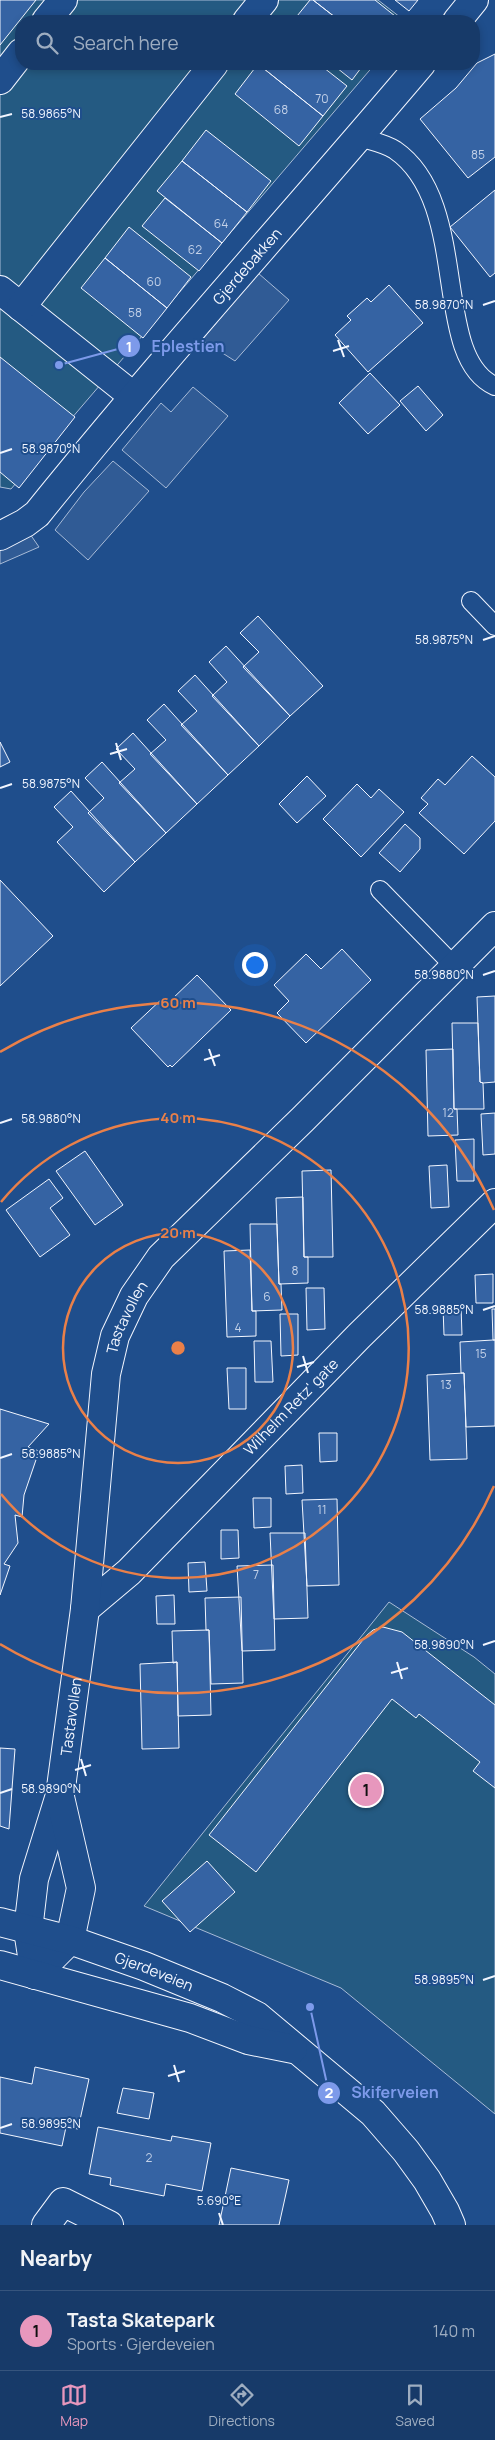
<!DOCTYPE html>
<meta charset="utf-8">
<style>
:root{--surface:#173a69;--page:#20416f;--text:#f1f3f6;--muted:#9eadc0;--line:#36547d;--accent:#e797bd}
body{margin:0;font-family:Manrope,sans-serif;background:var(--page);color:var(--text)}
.you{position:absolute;left:254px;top:964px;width:18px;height:18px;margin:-12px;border:4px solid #fff;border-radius:50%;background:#1a73e8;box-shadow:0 0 0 8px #1a73e833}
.badge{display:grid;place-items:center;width:32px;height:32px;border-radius:50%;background:var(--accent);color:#111;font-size:16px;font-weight:700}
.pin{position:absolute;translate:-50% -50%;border:2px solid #fff;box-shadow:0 1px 5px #0006}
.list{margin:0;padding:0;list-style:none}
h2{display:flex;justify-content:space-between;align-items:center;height:65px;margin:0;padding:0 20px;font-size:21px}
h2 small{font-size:16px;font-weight:400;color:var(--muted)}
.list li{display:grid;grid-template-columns:32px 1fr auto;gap:15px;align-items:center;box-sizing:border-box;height:80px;padding:0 20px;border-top:1px solid var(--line)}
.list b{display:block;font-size:19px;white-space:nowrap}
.list p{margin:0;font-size:16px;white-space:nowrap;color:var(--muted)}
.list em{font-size:16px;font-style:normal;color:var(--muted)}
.icon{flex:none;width:28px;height:28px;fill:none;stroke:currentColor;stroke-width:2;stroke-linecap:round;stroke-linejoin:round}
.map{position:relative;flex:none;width:495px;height:2225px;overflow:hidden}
.search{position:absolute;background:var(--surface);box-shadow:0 2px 8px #0003;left:15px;right:15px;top:15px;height:55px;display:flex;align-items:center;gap:12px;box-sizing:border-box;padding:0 18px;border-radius:20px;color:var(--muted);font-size:19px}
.sheet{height:145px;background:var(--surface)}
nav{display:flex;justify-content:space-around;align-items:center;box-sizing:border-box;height:70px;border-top:1px solid var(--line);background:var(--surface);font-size:14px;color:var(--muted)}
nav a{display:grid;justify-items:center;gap:2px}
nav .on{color:var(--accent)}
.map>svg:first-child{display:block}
.green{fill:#245a82;stroke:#a8bbd7}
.parking{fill:#305b95;stroke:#a8bbd7}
.building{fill:#3563a3;stroke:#f2f6ff}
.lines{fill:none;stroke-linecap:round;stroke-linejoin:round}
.service-casing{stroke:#f2f6ff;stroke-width:20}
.minor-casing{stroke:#f2f6ff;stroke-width:30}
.secondary-casing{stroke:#f2f6ff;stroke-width:30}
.service{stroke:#1f4e8c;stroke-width:18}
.minor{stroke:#1f4e8c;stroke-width:28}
.secondary{stroke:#1f4e8c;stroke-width:28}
.ticks{fill:none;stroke:#f2f6ff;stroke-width:2}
.ring{fill:none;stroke:#ea8049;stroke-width:2.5}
.labels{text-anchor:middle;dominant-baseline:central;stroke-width:4;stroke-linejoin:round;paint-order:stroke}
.number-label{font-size:12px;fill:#c3d1e8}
.street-label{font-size:15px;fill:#f2f6ff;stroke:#1f4e8c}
.ticks-label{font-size:12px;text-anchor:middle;fill:#f2f6ff;stroke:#1f4e8c;stroke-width:4;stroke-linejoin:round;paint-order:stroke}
.centre{fill:#ea8049;stroke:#1f4e8c;stroke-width:2.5}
.ring-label{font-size:15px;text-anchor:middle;font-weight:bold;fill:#ea8049;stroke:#1f4e8c;stroke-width:4;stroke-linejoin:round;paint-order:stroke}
.leader{fill:none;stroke:#7d9aea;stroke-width:2}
.callout-dot{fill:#7d9aea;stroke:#1f4e8c;stroke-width:2}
.mark-label{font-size:15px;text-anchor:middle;font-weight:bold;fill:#fff}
.callout-label{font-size:16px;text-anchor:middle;font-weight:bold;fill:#7d9aea;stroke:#1f4e8c;stroke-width:4;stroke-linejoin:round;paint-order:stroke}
</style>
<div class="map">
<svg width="495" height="2225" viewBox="0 0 495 2225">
<rect width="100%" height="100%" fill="#1f4e8c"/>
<path class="green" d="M0 0H378L405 21H21V64H375L11 489 0 487Z
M389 1602 474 1657 495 1674V2114L341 1988 144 1906Z"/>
<path class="parking" d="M258 273 289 300 235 361 202 340Z
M193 387 228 416 166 488 122 450 161 403 171 412Z
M113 461 149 491 88 560 55 530 84 492Z
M30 534 39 547 0 564V550Z"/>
<path class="building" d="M0 0H36L0 45Z
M310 0H313L340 21H293Z
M313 0H375L400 20 340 21Z
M395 0H418L409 11Z
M495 54V157L468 178 420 119 456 88 477 63Z
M258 64 323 116 299 146 235 94Z
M258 64H319L347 86 323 116Z
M332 64H364L352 80Z
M206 130 271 181 247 212 182 161Z
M182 161 247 212 222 243 157 191Z
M495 190V273L490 277 450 227Z
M165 198 222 243 199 271 142 226Z
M129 227 191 277 167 308 105 258Z
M105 258 167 308 143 338 81 288Z
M389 285 423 323 368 372 335 335 351 320 347 316 367 298 371 302Z
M0 357 75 417 19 488 0 472Z
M370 373 400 405 368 434 339 403Z
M418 386 443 415 426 431 400 401Z
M258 616 323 686 290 716 243 667 259 652 240 633Z
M226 646 290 716 259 746 212 696 227 682 209 662Z
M195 675 259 746 228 775 181 725 197 711 178 691Z
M164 704 228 775 197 804 150 754 166 740 147 720Z
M133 733 197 804 166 833 119 783 135 769 116 749Z
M0 742 10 762 0 767Z
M472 756 495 777V821L464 854 419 813 428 804 421 798 438 779 445 785Z
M102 762 166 833 135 862 88 813 104 798 85 778Z
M307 776 326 796 297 823 279 804Z
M357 784 371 798 379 789 404 812 361 857 323 819Z
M71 791 135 862 104 892 57 842 73 827 54 807Z
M405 824 420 838V849L400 872 379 853Z
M0 880 53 936 0 986Z
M342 949 371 980 306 1043 277 1013 289 1001 274 985 306 954 321 969Z
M197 975 231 1010 172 1067 170 1065 168 1067 131 1028 164 997 169 1002Z
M495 996V1082L483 1083 480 1082 477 997Z
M452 1023H478L480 1082 483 1083 484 1109H454Z
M453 1049 454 1109H457L458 1135 428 1136 426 1050Z
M495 1113V1154L483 1155 481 1114Z
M474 1139V1181H457L455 1140Z
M85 1151 123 1205 95 1225 56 1171Z
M447 1165 449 1207 431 1208 429 1166Z
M331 1170 333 1257H304L302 1171Z
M49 1179 63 1198 50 1208 70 1235 40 1257 6 1210Z
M303 1197 304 1257H308V1283L279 1284 276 1198Z
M250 1224H277L279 1284H281L282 1310 252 1311Z
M250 1250 252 1311H256V1336L227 1337 224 1251Z
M493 1274V1303H476L475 1275Z
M306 1288H324L325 1329 307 1330Z
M461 1306 462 1335H444L443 1307Z
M492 1309H495V1340H493Z
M280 1314H298V1355L281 1356Z
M493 1340H495V1426L466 1427 464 1373H461L460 1342Z
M254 1341H271L273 1382H255Z
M227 1368H246V1409H229Z
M464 1373 467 1459 430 1460 427 1375Z
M0 1409 49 1424 28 1447 39 1451 24 1495 22 1517 15 1515 18 1543 4 1564 10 1566 0 1595Z
M319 1433H337V1461L320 1462Z
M302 1465 303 1493 286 1494 285 1466Z
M253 1498H271V1527L254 1528Z
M337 1499 339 1585 307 1586 302 1500Z
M221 1530H238L239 1558 221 1559Z
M270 1533H305L308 1618 274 1619Z
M205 1562 207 1591 189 1592 188 1563Z
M273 1565 275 1650 242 1651 237 1566Z
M174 1595 175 1624H157L156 1596Z
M241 1597 243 1683 211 1684 209 1630H206L205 1598Z
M383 1627 402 1632 495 1705V1788L473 1771 480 1762 419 1714 416 1718 392 1699 256 1872 209 1835 366 1636 373 1630Z
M209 1630 211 1715 178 1716 177 1662 173 1663 172 1631Z
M177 1662 179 1748 142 1749 140 1664Z
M0 1748 15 1749 9 1829 0 1826Z
M207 1861 235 1892 190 1932 162 1901Z
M35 2067 89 2079 78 2129 66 2127 62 2146 0 2133V2077L32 2084Z
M123 2088 154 2093 149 2119 117 2113Z
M98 2127 171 2141 172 2136 211 2143 202 2191 166 2184 164 2196 110 2185 111 2178 89 2174Z
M231 2168 289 2180 279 2225H219Z"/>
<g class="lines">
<g class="service-casing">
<path id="service" d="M359 137C371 141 384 143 395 150 472 203 430 357 495 386
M471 601 495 626
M380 890 455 967"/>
</g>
<g class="minor-casing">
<g id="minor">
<path d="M46 21 63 0"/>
<path d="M247 21 264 0"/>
<path d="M457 21 474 0"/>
<path d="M0 80 21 53"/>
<path d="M0 290 133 396"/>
<path d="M21 307 214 64"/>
<path id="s1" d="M0 536 25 523 37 514C161 360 294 214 421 64"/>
<path id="s2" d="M85 1609 129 1572 359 1336 495 1203"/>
<path id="s3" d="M35 1975 28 1930 34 1879 60 1795 85 1609 106 1374 115 1336 134 1296 161 1257 303 1119 495 926"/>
<path d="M35 1975 70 1940 81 1888 60 1797"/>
<path d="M46 2225 63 2202 109 2225"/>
</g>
</g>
<g class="secondary-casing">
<g id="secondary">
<path id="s4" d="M0 1922 70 1940 144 1966 222 1998 257 2016 373 2113 406 2151 427 2180 445 2211 451 2225"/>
<path d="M0 1965 190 2018 248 2040 293 2049"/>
</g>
</g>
<use href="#service" class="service"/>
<use href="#minor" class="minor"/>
<use href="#secondary" class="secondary"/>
</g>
<path class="ticks" d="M0 117 12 114M483 305 495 301M338 340 344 357M333 351 349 346M0 453 12 449M483 640 495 636M116 743 121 760M110 754 127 749M0 788 12 784M483 975 495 971M209 1049 215 1066M204 1060 220 1055M0 1123 12 1119M483 1310 495 1306M303 1356 308 1373M297 1367 314 1362M0 1458 12 1454M483 1645 495 1641M397 1662 402 1679M391 1673 408 1668M81 1759 86 1776M75 1770 91 1765M0 1793 12 1789M483 1980 495 1976M174 2065 179 2082M168 2076 185 2071M0 2128 12 2124M219 2213 223 2225"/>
<g class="ring">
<circle cx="178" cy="1348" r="115"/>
<path d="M1 1202A230 230 0 1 1 1 1494"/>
<path d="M494 1486A345 345 0 0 1 0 1644M0 1052A345 345 0 0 1 494 1210"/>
</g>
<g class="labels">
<g class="number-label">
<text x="322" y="98">70</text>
<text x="281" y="109">68</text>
<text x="478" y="154">85</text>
<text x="221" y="223">64</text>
<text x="195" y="249">62</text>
<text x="154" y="281">60</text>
<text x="135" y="312">58</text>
<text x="448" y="1112">12</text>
<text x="295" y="1270">8</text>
<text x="267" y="1296">6</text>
<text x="238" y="1327">4</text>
<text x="481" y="1353">15</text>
<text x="446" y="1384">13</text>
<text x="322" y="1509">11</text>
<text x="256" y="1574">7</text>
<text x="149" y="2157">2</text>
</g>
<g class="street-label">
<text stroke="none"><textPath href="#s1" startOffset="368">Gjerdebakken</textPath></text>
<text stroke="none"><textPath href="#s3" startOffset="669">Tastavollen</textPath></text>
<text stroke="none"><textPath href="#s2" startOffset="289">Wilhelm Retz' gate</textPath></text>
<text stroke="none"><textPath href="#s3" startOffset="264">Tastavollen</textPath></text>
<text stroke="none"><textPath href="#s4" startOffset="162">Gjerdeveien</textPath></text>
</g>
</g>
<g class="ticks-label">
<text x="51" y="118">58.9865°N</text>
<text x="444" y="309">58.9870°N</text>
<text x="51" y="453">58.9870°N</text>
<text x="444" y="644">58.9875°N</text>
<text x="51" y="788">58.9875°N</text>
<text x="444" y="979">58.9880°N</text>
<text x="51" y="1123">58.9880°N</text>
<text x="444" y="1314">58.9885°N</text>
<text x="51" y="1458">58.9885°N</text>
<text x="444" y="1649">58.9890°N</text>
<text x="51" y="1793">58.9890°N</text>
<text x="444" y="1984">58.9895°N</text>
<text x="51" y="2128">58.9895°N</text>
<text x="219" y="2205">5.690°E</text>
</g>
<circle cx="178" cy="1348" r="8" class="centre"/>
<g class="ring-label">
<text x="178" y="1008">60 m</text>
<text x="178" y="1123">40 m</text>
<text x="178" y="1238">20 m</text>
</g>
<path class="leader" d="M59 365L129 346M310 2007L329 2093"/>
<g class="callout-dot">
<circle cx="59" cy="365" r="5"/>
<circle cx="310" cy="2007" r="5"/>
<circle cx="129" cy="346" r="12"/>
<circle cx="329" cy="2093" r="12"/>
</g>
<g class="mark-label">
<text x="129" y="352">1</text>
<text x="329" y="2098">2</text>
</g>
<g class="callout-label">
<text x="188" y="352">Eplestien</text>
<text x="395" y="2098">Skiferveien</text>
</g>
</svg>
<div class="you"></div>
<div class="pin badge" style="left:366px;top:1790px">1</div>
<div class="search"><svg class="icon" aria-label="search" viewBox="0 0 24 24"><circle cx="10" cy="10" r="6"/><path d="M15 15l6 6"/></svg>Search here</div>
</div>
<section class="sheet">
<h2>Nearby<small></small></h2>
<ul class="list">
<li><span class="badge">1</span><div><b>Tasta Skatepark</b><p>Sports · Gjerdeveien</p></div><em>140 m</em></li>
</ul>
</section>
<nav>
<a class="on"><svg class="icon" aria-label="map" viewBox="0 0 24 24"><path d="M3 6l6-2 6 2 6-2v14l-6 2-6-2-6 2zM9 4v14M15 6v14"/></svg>Map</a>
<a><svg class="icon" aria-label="directions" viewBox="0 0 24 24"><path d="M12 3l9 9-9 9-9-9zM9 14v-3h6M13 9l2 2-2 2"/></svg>Directions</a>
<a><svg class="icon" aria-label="saved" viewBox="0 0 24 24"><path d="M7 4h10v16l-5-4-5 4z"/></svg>Saved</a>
</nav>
